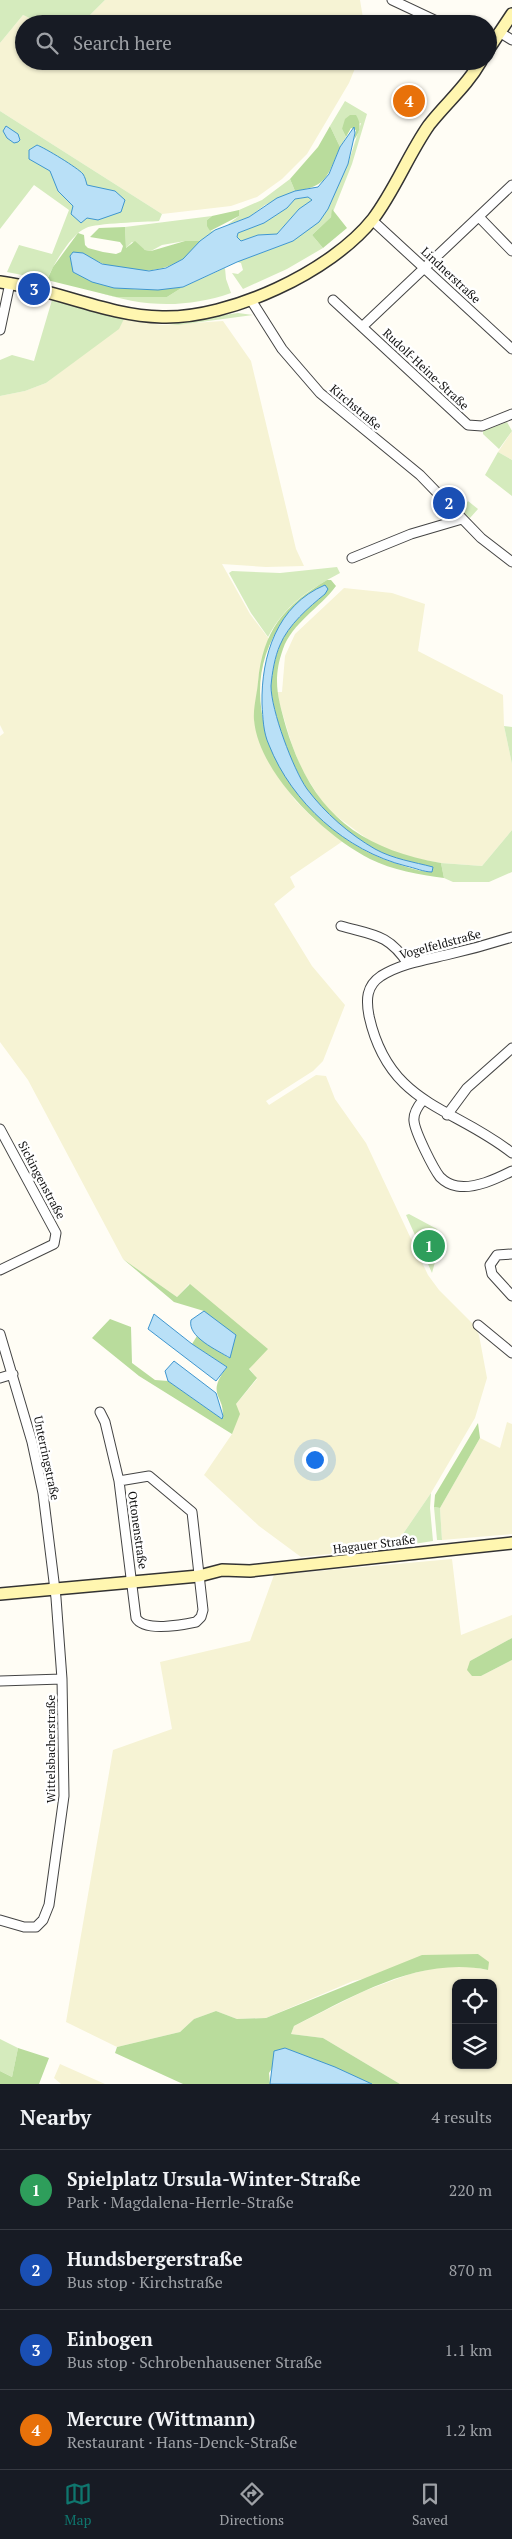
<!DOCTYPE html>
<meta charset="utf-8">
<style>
:root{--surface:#171b24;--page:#242831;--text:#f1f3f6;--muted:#9ea1a6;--line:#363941;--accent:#0f766e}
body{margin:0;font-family:"PT Serif",serif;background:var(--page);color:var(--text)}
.controls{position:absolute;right:15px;bottom:15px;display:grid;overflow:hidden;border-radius:10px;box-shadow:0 1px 4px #0004}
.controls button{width:45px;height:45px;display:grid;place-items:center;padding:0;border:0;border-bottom:1px solid var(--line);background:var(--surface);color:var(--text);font:25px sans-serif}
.you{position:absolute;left:314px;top:1459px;width:18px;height:18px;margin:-12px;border:4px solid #fff;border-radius:50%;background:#1a73e8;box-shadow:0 0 0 8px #1a73e833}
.badge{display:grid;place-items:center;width:32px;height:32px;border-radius:50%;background:var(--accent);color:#fff;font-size:16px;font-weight:700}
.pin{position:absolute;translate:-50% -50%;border:2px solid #fff;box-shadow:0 1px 5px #0006}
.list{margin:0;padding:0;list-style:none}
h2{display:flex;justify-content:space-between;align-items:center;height:65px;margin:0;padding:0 20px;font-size:21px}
h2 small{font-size:16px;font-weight:400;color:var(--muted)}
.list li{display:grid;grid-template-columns:32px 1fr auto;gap:15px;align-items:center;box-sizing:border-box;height:80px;padding:0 20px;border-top:1px solid var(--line)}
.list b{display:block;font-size:19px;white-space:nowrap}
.list p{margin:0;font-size:16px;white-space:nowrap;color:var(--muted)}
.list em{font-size:16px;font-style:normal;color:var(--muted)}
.icon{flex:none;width:28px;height:28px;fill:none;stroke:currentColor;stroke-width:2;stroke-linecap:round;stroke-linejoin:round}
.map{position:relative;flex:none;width:512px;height:2084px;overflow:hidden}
.search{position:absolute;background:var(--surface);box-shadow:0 1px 4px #0004;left:15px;right:15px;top:15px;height:55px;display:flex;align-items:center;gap:12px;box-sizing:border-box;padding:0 18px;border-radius:28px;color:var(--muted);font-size:19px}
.sheet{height:385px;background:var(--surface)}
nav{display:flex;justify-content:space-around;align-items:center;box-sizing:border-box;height:70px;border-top:1px solid var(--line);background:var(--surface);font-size:14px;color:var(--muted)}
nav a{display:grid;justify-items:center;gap:2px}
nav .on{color:var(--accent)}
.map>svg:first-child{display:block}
.farmland{fill:#f6f3d4;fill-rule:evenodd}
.green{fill:#d5ebbd}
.forest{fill:#b9dc9c;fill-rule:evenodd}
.water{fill:#b9e0f7;stroke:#3f96cf;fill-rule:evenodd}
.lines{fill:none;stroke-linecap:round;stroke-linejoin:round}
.street-casing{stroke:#444;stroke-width:11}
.secondary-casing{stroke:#333;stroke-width:14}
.street{stroke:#fff;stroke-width:9}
.secondary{stroke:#fff6b0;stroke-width:11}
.labels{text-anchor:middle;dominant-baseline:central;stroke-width:5;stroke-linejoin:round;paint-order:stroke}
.street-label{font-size:12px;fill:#111;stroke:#fff}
</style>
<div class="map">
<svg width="512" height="2084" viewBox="0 0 512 2084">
<rect width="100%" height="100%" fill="#fffdf5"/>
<path class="farmland" d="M105 0H360L364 24H81Z
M23 15 42 24H24V61H358L349 83 307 154 282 179 257 197 231 206 162 214 0 111V43Z
M124 319 162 325 223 321 251 361 296 549 304 566 266 567 222 564 250 614 269 639 259 674 254 720 260 741 271 766 295 800 314 819 343 841 290 877 295 887 274 904 312 966 345 1005 323 1061 313 1071 266 1101 269 1105 316 1075 326 1076 335 1099 366 1143 428 1275 439 1290 474 1325 479 1335 487 1378 475 1418 431 1493 394 1547 301 1557 259 1526 204 1475 232 1434 236 1404 257 1379 189 1284 177 1297 123 1259 28 1080 0 1042V736L4 733 0 725V396L25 391 46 383 120 326Z
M512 431V460L498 452Z
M344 588 392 593 425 604 418 651 503 695 504 726 512 764V830L482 866 441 863 408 857 377 846 332 813 321 800 302 770 292 745 276 692H282L285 656 295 634Z
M507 1422 512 1424V1534L442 1540 440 1508 480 1438 500 1448Z
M452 1559 461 1635 512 1615V1638L470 1661 481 1676 512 1660V2084H400L323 2038 291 2034 294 2026 364 1991 410 1974 439 1967 466 1966 488 1970 478 1954 353 1981 266 2018 237 2019 216 2011 194 2019 180 2032 117 2047 66 2022 113 1750 172 1729 160 1662 250 1641 274 1575ZM456 1983H493V2065H456Z
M60 2064 105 2084H61L54 2078Z"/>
<path class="green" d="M0 0H105L81 24H42L23 15 0 43Z
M345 101 367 114 352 164 331 217 312 235 323 248 287 269 243 289 232 273 238 274 243 270 241 263 237 262 293 241 328 209 348 164 361 123 342 129 346 137 340 147 330 126Z
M0 111 162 214 159 221C145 222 96 223 86 228 71 234 53 265 47 280L7 272 19 245 52 254 69 210 34 185 0 229Z
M290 179 295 191 265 205 249 217 227 225 239 216V210L262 200Z
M308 197 313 200 299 209 277 234 258 235 241 241 237 237 238 233 264 223 287 208 295 199Z
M212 216 207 220 210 231 215 230 200 241H185L162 245 151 251 145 250 132 242 126 248 125 227Z
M225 268 226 279 231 293C185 309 141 307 95 291L116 297H167L183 287Z
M52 300 179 321 238 313 253 315 178 325 124 319 119 329 46 383 25 391 0 396V360L12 355 34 361Z
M507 422 512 431 499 449 483 434V431Z
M498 452 512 460V496L485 475Z
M468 501 478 509 470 518 462 511Z
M337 567 340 573C308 590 285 605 268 637L251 613 229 573 232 571 280 573Z
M504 726 512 727V764Z
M512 830V872L489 882H453L444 878 441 863 482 866Z
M409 1214 437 1229 441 1240 432 1273 406 1215Z
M431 1493 430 1508 433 1541 394 1547Z
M434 1507 440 1508 442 1540H437Z
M0 2039 18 2048 12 2077 0 2071Z"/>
<path class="forest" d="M350 115H356C362 125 360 131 354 140L356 130 351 128 346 137 342 129 345 119Z
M330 126 340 147C328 174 328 187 295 191L290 179 318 147Z
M332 209 347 228 323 248 312 235 331 217Z
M239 210V216L210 231 207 226V220L212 216Z
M125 227 126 248 135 241 145 250 151 251 185 241H200C194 247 188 256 181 260 153 278 109 272 83 253L73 272C109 292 142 291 183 287L167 297H116L47 280 53 267 78 233 84 235 85 245 88 248 103 252 116 254 121 252 123 246 120 242 90 237 99 228Z
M327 580H331L336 586C320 608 292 623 283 649 272 680 278 698 286 727 311 810 356 848 441 863L444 878C420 875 392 870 370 859 325 836 259 774 254 720 253 708 257 694 258 682 263 630 284 606 327 580ZM325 585V594C309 607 288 625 280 645 275 656 272 673 271 686 271 710 293 769 307 789 324 813 349 834 375 849 392 859 414 862 433 867L432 872C420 872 404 866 392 862 300 832 217 707 285 619 296 605 308 592 325 585Z
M123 1259 177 1297 190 1284 268 1349 249 1369 257 1378 236 1404 240 1414 232 1434 139 1376 92 1338 110 1319 131 1327 132 1363 155 1380 168 1381 222 1419C227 1395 204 1397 227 1367L192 1344 197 1336 229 1358 204 1311 174 1302Z
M478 1423 480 1438 440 1508 434 1507 435 1495Z
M512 1638V1660L481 1676H472L467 1670 470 1661Z
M478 1954 489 1962 488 1970C419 1956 354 1996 294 2026L291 2034 323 2038 400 2084H372L285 2048 269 2073 270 2084H183L115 2053 117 2047 180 2032 194 2019 216 2011 237 2019 266 2018 422 1955Z
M18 2048 49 2058 39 2084H0V2071L12 2077Z"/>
<path class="water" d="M6 126 18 134 20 140 18 142 14 143 7 138 3 131Z
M354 127 355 133 348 164 328 209 319 222 293 241 237 262 183 287 158 290 114 288 92 282 73 272 70 256 73 252 83 253 102 264 149 271 166 268 183 259 200 241 215 230 249 217 277 198 295 191 318 187 329 174 340 147ZM308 197 312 200 299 209 277 234 258 235 241 241 237 237 238 233 264 223 287 208 295 199Z
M37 145C45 148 78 168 83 174 85 177 86 181 87 185L115 191 125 200 121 212 98 220 87 218 81 223 71 214 73 206 58 191 50 171 29 159V150Z
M325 585 328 589 325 594C309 607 288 625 280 645 275 656 272 673 271 686 271 710 293 769 307 789 325 813 349 834 375 849 393 859 414 862 433 867L432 872C424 872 415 868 406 866 346 851 292 803 269 745 263 732 263 718 262 704 261 656 277 605 325 585Z
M204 1311 236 1335 230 1358C217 1350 187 1337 191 1320Z
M154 1314 192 1344 227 1367 216 1381 148 1329Z
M174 1361 216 1393 223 1416 222 1419 168 1381 165 1371Z
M285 2048 335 2067 372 2084H270L274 2051Z"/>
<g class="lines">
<g class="street-casing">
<path id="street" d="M392 0 443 24
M499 32 512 40
M479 217 512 251
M372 220 512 349
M251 300 282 349 320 393 420 475 481 538 512 562
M333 300 468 425 482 426 512 414
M362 327 512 185
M0 330 10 283
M352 558 411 534 462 519
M341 926C373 935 389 934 408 964
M512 937C490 944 468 950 446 955 424 960 400 964 381 976 366 986 366 1000 369 1016 389 1106 453 1106 512 1153
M423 1100C418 1106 413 1113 414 1121 415 1132 433 1168 440 1177 444 1181 451 1185 457 1186 475 1189 496 1179 512 1171
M447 1115 467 1088 512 1048
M0 1129 56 1233 54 1244 0 1270
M512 1254 497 1255 490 1265 492 1274 512 1296
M478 1325 512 1353
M0 1334 32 1442 43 1493 56 1598 62 1679 64 1796 49 1905 43 1920 36 1927H24L0 1920
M0 1378 13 1374
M100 1412 105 1422 119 1481 136 1618C144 1632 182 1625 196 1622L201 1617 203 1610 192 1512 149 1476 119 1481
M0 1681 62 1679"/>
</g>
<g class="secondary-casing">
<path id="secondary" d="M488 50 512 14
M0 282C55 289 107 316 162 317 229 319 331 272 373 219 395 190 408 155 429 125 446 103 467 86 481 61
M0 1594 199 1576 222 1570 250 1571 512 1543"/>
</g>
<use href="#street" class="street"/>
<use href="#secondary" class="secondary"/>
</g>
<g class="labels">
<g class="street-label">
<text transform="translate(451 275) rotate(43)">Lindnerstraße</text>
<text transform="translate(426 369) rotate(43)">Rudolf-Heine-Straße</text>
<text transform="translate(356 407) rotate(40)">Kirchstraße</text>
<text transform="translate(440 944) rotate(-15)">Vogelfeldstraße</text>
<text transform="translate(42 1180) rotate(62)">Sickingenstraße</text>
<text transform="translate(47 1458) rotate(78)">Unterringstraße</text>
<text transform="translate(138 1530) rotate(82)">Ottonenstraße</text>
<text transform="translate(374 1544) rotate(-7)">Hagauer Straße</text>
<text transform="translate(50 1749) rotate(-90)">Wittelsbacherstraße</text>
</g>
</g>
</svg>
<div class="controls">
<button><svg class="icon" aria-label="locate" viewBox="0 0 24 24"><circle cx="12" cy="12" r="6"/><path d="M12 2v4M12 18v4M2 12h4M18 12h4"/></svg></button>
<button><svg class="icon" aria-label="layers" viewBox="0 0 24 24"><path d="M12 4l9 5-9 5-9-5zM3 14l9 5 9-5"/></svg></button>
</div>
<div class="you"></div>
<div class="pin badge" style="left:429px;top:1246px;background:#2e9e5b">1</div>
<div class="pin badge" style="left:449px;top:503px;background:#1a4fb4">2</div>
<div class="pin badge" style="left:34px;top:289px;background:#1a4fb4">3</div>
<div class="pin badge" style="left:409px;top:101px;background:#e8710a">4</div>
<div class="search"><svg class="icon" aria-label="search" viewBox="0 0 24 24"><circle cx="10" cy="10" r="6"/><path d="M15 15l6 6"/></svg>Search here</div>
</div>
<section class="sheet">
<h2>Nearby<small>4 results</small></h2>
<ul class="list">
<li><span class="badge" style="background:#2e9e5b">1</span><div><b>Spielplatz Ursula-Winter-Straße</b><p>Park · Magdalena-Herrle-Straße</p></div><em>220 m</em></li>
<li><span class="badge" style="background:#1a4fb4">2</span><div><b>Hundsbergerstraße</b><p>Bus stop · Kirchstraße</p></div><em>870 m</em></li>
<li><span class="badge" style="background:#1a4fb4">3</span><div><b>Einbogen</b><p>Bus stop · Schrobenhausener Straße</p></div><em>1.1 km</em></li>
<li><span class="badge" style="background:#e8710a">4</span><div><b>Mercure (Wittmann)</b><p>Restaurant · Hans-Denck-Straße</p></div><em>1.2 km</em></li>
</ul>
</section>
<nav>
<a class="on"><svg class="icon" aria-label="map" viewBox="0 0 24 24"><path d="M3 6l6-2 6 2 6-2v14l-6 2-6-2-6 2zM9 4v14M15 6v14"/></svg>Map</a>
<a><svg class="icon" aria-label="directions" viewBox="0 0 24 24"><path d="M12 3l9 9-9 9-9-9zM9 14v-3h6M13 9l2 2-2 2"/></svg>Directions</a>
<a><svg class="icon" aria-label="saved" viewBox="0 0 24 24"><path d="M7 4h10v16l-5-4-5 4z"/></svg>Saved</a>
</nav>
